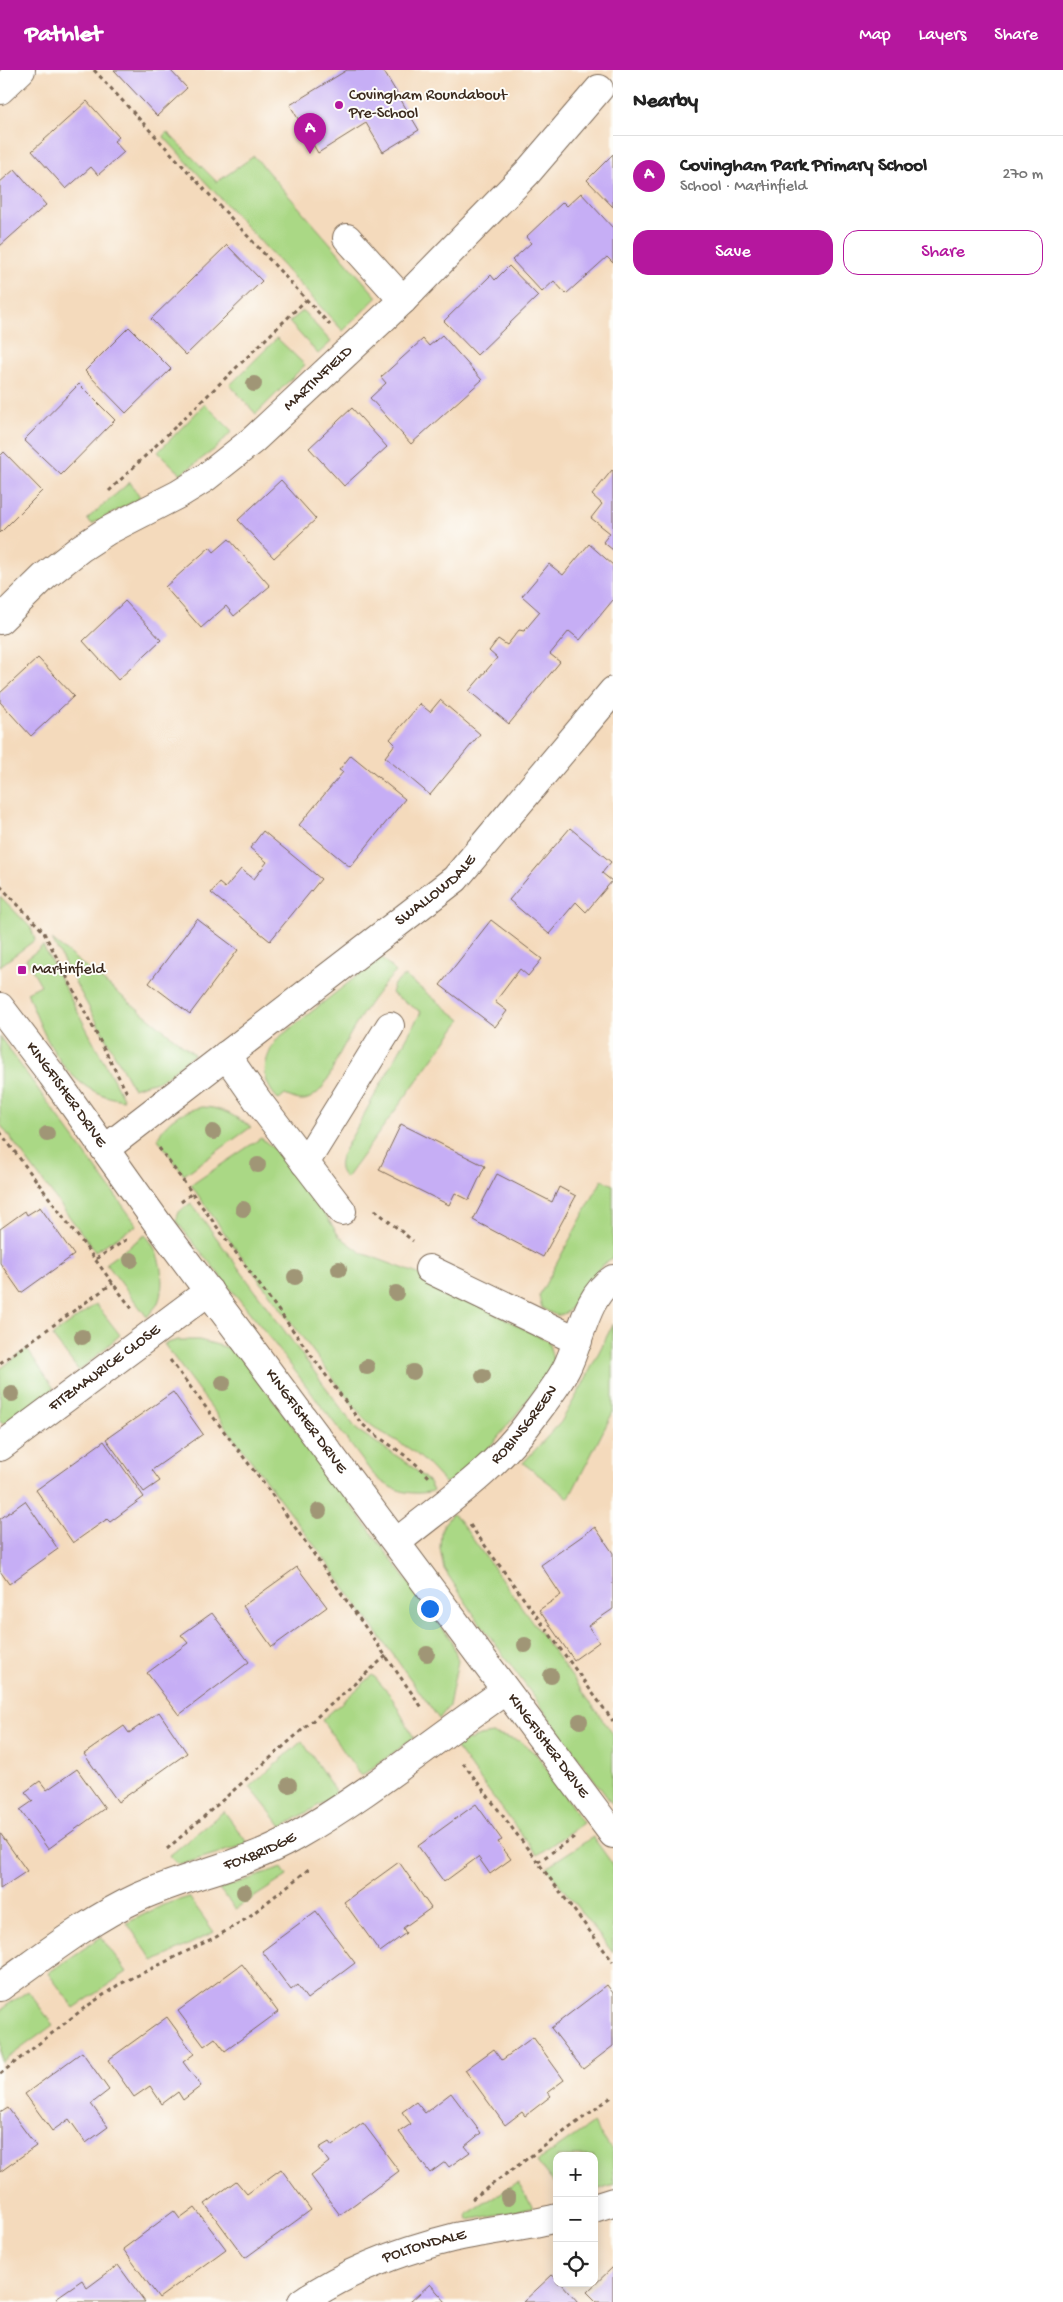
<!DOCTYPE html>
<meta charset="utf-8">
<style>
:root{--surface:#fff;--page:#f2f2f2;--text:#222;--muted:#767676;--line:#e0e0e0;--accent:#b5179e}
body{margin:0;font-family:"Gochi Hand",sans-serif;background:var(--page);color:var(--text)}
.controls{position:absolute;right:15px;bottom:15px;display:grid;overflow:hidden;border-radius:10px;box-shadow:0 2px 12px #0003}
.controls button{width:45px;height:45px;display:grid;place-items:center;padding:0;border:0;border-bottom:1px solid var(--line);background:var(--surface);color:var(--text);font:25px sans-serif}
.you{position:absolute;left:429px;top:1538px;width:18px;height:18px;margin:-12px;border:4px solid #fff;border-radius:50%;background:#1a73e8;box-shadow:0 0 0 8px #1a73e833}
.badge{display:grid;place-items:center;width:32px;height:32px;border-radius:50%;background:var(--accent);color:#fff;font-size:16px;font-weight:700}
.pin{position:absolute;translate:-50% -41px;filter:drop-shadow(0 1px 2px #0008)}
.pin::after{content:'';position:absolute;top:26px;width:18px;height:15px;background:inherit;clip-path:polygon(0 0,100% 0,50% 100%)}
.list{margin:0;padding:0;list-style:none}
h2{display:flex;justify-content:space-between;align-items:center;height:65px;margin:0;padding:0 20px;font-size:21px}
h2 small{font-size:16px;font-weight:400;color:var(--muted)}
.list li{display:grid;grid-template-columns:32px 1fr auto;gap:15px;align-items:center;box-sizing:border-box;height:80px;padding:0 20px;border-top:1px solid var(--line)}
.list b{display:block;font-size:19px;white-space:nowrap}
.list p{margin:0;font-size:16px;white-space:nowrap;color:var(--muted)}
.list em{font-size:16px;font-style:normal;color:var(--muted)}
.actions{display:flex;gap:10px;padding:15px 20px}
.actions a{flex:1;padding:11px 0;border:1px solid var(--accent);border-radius:15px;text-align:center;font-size:18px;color:var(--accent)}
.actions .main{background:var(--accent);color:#fff}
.icon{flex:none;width:28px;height:28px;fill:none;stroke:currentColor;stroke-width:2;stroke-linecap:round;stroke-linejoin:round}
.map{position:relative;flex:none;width:613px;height:2232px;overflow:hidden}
header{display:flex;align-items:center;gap:30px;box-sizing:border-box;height:70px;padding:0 25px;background:var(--accent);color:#fff}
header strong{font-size:24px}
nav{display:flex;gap:28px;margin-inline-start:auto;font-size:18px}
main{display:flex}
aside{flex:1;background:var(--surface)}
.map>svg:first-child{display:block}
.green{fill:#aad885;stroke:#728152}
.building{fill:#c6aef5}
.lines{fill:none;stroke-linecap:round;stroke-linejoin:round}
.minor-casing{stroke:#7c6855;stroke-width:30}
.path{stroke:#7c6855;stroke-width:3;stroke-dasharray:4 4;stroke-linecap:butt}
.minor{stroke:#fff;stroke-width:28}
.tree{fill:#a09676}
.poi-dot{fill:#b5179e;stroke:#fdfcf7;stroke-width:2}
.labels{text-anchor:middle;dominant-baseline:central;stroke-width:4;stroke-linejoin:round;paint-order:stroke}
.poi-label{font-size:16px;fill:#3b2a1e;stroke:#fdfcf7;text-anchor:start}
.street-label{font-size:16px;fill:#3b2a1e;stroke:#fdfcf7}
</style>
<header>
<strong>Pathlet</strong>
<nav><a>Map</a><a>Layers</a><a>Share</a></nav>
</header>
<main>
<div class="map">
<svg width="613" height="2232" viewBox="0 0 613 2232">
<rect width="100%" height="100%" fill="#fdfcf7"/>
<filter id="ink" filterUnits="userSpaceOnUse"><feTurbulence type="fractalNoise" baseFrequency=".02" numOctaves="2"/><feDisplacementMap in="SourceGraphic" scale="10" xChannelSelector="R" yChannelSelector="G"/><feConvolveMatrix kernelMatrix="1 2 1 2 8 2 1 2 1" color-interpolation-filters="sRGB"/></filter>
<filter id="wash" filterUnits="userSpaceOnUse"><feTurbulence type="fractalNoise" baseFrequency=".0096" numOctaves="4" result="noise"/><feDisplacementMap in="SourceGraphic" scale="20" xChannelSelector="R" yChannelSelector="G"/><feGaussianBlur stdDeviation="1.12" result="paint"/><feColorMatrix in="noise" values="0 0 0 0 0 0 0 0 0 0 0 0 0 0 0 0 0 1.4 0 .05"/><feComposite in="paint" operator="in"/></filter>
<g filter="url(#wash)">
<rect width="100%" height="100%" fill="#f4dabc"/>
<path class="green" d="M167 62 217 112 254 86 377 227 343 261 163 66Z
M303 241 331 272 318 284 289 252Z
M277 268 305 295 256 344 230 315Z
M205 334 232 361 215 379 181 404 158 382Z
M130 412 140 428 92 454 87 449Z
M0 826 31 858 35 870 0 896Z
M52 870 194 984 163 1009 133 1018Z
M43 876 124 1030C67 1024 45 970 27 922L41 915 26 889Z
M381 887 396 902C373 924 356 953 341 981 333 996 327 1020 310 1028 301 1033 293 1028 285 1025L279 1030C259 1010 263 990 277 969Z
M405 906 461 950 346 1108C338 1101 339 1095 341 1086L421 942 391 923 394 914Z
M0 967 137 1155 95 1181 0 1054Z
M202 1037C222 1037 234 1046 251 1057L184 1105 158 1069C166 1048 182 1042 202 1037Z
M261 1068 279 1083 304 1111 339 1166 362 1183 418 1204 548 1271 554 1292 553 1298C528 1326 478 1403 445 1413 433 1400 420 1385 405 1376 390 1366 376 1361 363 1348L230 1171 191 1115Z
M602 1110 613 1115V1188C588 1199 575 1244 560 1245 554 1246 548 1241 542 1238L539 1226Z
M191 1133 357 1360 409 1394 429 1412 433 1421C411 1427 388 1420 372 1403L267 1264 176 1151 179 1142Z
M145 1165C161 1180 167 1215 157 1235 154 1239 150 1243 147 1247L106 1193Z
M96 1234 120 1265 79 1301 52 1266Z
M613 1254V1342L569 1428 523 1393 561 1352 583 1314Z
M178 1270H199L233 1279 257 1308 452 1571 458 1591 455 1605 449 1636 439 1649 323 1487 164 1274Z
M27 1279 53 1317V1323L10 1351 3 1353 0 1352V1299Z
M452 1444 459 1450 613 1664 612 1734 475 1546 444 1499 440 1478 441 1462 444 1454Z
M373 1605 391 1626 414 1668 361 1706 322 1650Z
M493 1664 520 1671 537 1685 583 1753 537 1785 454 1675 480 1666Z
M302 1671 334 1719 336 1725 282 1757 250 1717Z
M224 1741 248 1774 179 1795 169 1786Z
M593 1767 613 1795V1883L546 1797Z
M282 1798 287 1806 236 1839 219 1819Z
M189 1827 214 1862 154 1892 127 1853 163 1835Z
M101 1867 127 1902 74 1938 48 1903Z
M28 1921 53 1955 1 1993 0 1940Z
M593 2053 613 2082V2115L594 2122V2086H557V2117L537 2092Z
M518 2112 533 2138 468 2150 467 2144Z"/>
<g id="blocks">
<path class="building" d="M114 0H170L187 18 157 46Z
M347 0H383L419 60 383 82 366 53 318 83 290 35Z
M87 31 119 67 114 71 124 82 98 105 91 97 66 119 32 81Z
M613 84V137L587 110Z
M15 99 46 135 0 176V112Z
M581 123 613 158V193L607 187 566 224 554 211 542 222 512 190 531 173 526 167 563 132 567 136Z
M227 175 262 211 186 285 151 249Z
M509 196 538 226 477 285 444 251 491 205 495 210Z
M129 257 171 299 126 343 85 301Z
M442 265 482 310 411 374 370 328 386 313 381 307 423 269 429 276Z
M79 314 115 350 61 405 24 370Z
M352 338 387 377 344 416 309 378Z
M4 382 42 421 0 463V386Z
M612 400 613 401V480L603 472 610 463 591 448 602 434 592 425Z
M281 410 316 449 274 488 238 450Z
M229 469 270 516 234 546 226 536 201 558 165 517 210 477 214 482Z
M589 474 613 495V530L580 570 569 561 550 584 560 592 509 654 469 621 497 588 489 581 498 569 507 575 519 560 524 561 540 542 522 526 549 494 563 505Z
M125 531 161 570 118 610 83 571Z
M38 588 74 626 31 666 0 632V623Z
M440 630 480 664 430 725 385 687 395 674 390 669 420 634 430 642Z
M351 685 405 729 350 797 299 755 343 702 339 700Z
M570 758 611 792 602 803 612 811 586 842 576 832 549 864 509 830Z
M263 761 321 809 270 871 211 823 219 813 225 818 241 799 254 809 267 792 250 778Z
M197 849 238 880 190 944 149 913Z
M491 850 542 889 528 906 520 899 495 932 507 941 495 957 440 915Z
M401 1054 485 1096 469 1130 455 1123 449 1135 379 1100Z
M497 1104 552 1132 559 1117 576 1126 543 1187 473 1150Z
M40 1137 74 1185 21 1223 0 1193V1159L25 1141 27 1145Z
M173 1322 203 1364 152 1400 160 1411 144 1422 106 1369Z
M104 1371 144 1427 110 1452 107 1449 73 1473 36 1420Z
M25 1431 58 1479 9 1514 0 1501V1449Z
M595 1457 613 1483V1539L588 1556 599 1572 574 1590 539 1540 561 1525 541 1495Z
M297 1497 327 1537 272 1577 243 1536Z
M212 1543 249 1592 179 1645 147 1603 188 1573 181 1565Z
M159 1642 187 1683 118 1732 84 1684 124 1656 129 1663Z
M77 1699 105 1738 48 1779 20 1740 33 1731 25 1722 40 1711 47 1720Z
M476 1734 502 1770 498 1772 511 1789 490 1804 478 1787 444 1812 418 1776Z
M0 1763 27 1801 0 1819Z
M399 1792 431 1838 403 1858 406 1863 380 1882 344 1832Z
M316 1841 355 1893 307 1929 297 1915 291 1920 262 1881Z
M242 1894 278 1942 225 1981 215 1968 204 1976 178 1941Z
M607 1915 613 1923V1976L583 1999 551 1958Z
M167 1947 194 1984 183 1992 201 2016 183 2030 178 2022 162 2034 150 2016 134 2027 108 1990Z
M533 1967 564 2010 548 2022 551 2026 525 2046 522 2042 505 2055 465 2000 494 1979 502 1990Z
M82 1982 109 2020 91 2034 108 2057 86 2073 69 2049 52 2061 25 2024Z
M451 2023 481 2063 465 2076 470 2082 449 2097 445 2092 430 2103 399 2062 411 2054 402 2042 416 2032 425 2043Z
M8 2038 36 2076 0 2102V2043Z
M363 2053 399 2101 340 2145 311 2106 329 2092 319 2078 329 2072 332 2076Z
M281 2099 311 2140 245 2188 205 2134 236 2111 247 2124Z
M195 2138 226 2179 159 2228 123 2179 174 2141 180 2149Z
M118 2195 145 2232H59L56 2228 82 2210 87 2218Z
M613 2197V2232H597L587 2222Z
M552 2205 557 2209V2213H561L578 2232H523Z
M430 2214 446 2232H410Z"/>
</g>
</g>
<g filter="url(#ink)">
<use href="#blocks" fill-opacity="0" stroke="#7c6855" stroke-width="1"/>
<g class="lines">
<g class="minor-casing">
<g id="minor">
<path d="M0 20 21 0"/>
<path d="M347 168 403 230"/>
<path id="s1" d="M0 550 44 507 81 478 107 461 179 424 205 408 253 370 403 230 527 103 599 19"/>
<path id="s2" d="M0 937 52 1005 156 1151 613 1764"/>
<path d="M226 985 258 1031 342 1141"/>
<path id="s3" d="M105 1079 455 809 613 621"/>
<path d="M305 1093 390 956"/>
<path d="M429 1199 578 1271"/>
<path id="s4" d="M0 1377 209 1221"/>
<path id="s5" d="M397 1472C442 1435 492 1402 527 1355 540 1337 556 1318 566 1299 581 1270 585 1227 613 1209"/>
<path id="s6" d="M0 1917C45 1885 89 1850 139 1827 190 1804 246 1795 294 1767 368 1725 435 1669 505 1621"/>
<path d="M594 2138 613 2132"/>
<path id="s7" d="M302 2232C347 2201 399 2181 452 2168 487 2160 522 2157 557 2148"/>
</g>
</g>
<path class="path" d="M94 0 330 255
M109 421 306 230
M0 816 43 861 127 1023
M0 1062 132 1239
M159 1078 361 1353C382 1372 410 1385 429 1407
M181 1132 192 1123
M375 1140 413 1171
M96 1189 129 1168
M170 1290 270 1422 423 1639
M0 1293 113 1213
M470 1455 613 1651
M463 1693 613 1892
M167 1779 386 1586
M538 1792 574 1767
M0 2004 83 1939 118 1915 216 1867 246 1849 310 1798
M472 2129 613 2026"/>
<use href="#minor" class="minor"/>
</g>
<g class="tree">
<circle cx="254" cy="314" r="8"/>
<circle cx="213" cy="1062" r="8"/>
<circle cx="47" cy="1064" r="8"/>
<circle cx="258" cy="1095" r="8"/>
<circle cx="243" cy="1139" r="8"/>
<circle cx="131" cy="1190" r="8"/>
<circle cx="339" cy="1199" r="8"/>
<circle cx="295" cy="1207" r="8"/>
<circle cx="396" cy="1223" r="8"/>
<circle cx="82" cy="1267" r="8"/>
<circle cx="367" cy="1297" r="8"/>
<circle cx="413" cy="1302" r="8"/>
<circle cx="483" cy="1306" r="8"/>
<circle cx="223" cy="1313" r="8"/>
<circle cx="12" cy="1324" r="8"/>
<circle cx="319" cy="1441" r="8"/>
<circle cx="525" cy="1575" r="8"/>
<circle cx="427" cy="1584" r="8"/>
<circle cx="551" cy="1606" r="8"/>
<circle cx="580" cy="1651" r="8"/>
<circle cx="289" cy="1715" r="8"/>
<circle cx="244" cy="1822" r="8"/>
<circle cx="508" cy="2128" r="8"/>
</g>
</g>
<g class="poi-dot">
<circle cx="339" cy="35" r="5"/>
<rect x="17" y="895" width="10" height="10" rx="2.5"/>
</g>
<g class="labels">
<g class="poi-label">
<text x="349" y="26">Covingham Roundabout<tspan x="349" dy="18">Pre-School</tspan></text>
<text x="32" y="900">Martinfield</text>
</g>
<g class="street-label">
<text stroke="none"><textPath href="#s1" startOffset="402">MARTINFIELD</textPath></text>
<text stroke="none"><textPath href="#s3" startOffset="420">SWALLOWDALE</textPath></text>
<text stroke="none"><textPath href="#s2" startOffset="110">KINGFISHER DRIVE</textPath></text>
<text stroke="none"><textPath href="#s4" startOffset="131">FITZMAURICE CLOSE</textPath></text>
<text stroke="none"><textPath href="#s2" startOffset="515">KINGFISHER DRIVE</textPath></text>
<text stroke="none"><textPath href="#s5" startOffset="174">ROBINSGREEN</textPath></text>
<text stroke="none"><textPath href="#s2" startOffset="920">KINGFISHER DRIVE</textPath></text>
<text stroke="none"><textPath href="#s6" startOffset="295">FOXBRIDGE</textPath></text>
<text stroke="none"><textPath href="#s7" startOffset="135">POLTONDALE</textPath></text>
</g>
</g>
</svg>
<div class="controls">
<button>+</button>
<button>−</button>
<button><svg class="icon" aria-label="locate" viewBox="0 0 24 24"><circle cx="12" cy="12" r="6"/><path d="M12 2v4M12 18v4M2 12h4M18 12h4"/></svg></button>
</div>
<div class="you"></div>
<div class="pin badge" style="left:310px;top:84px">A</div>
</div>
<aside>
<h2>Nearby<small></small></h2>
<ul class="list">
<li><span class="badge">A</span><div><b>Covingham Park Primary School</b><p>School · Martinfield</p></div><em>270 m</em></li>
</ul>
<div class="actions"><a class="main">Save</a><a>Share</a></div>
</aside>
</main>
